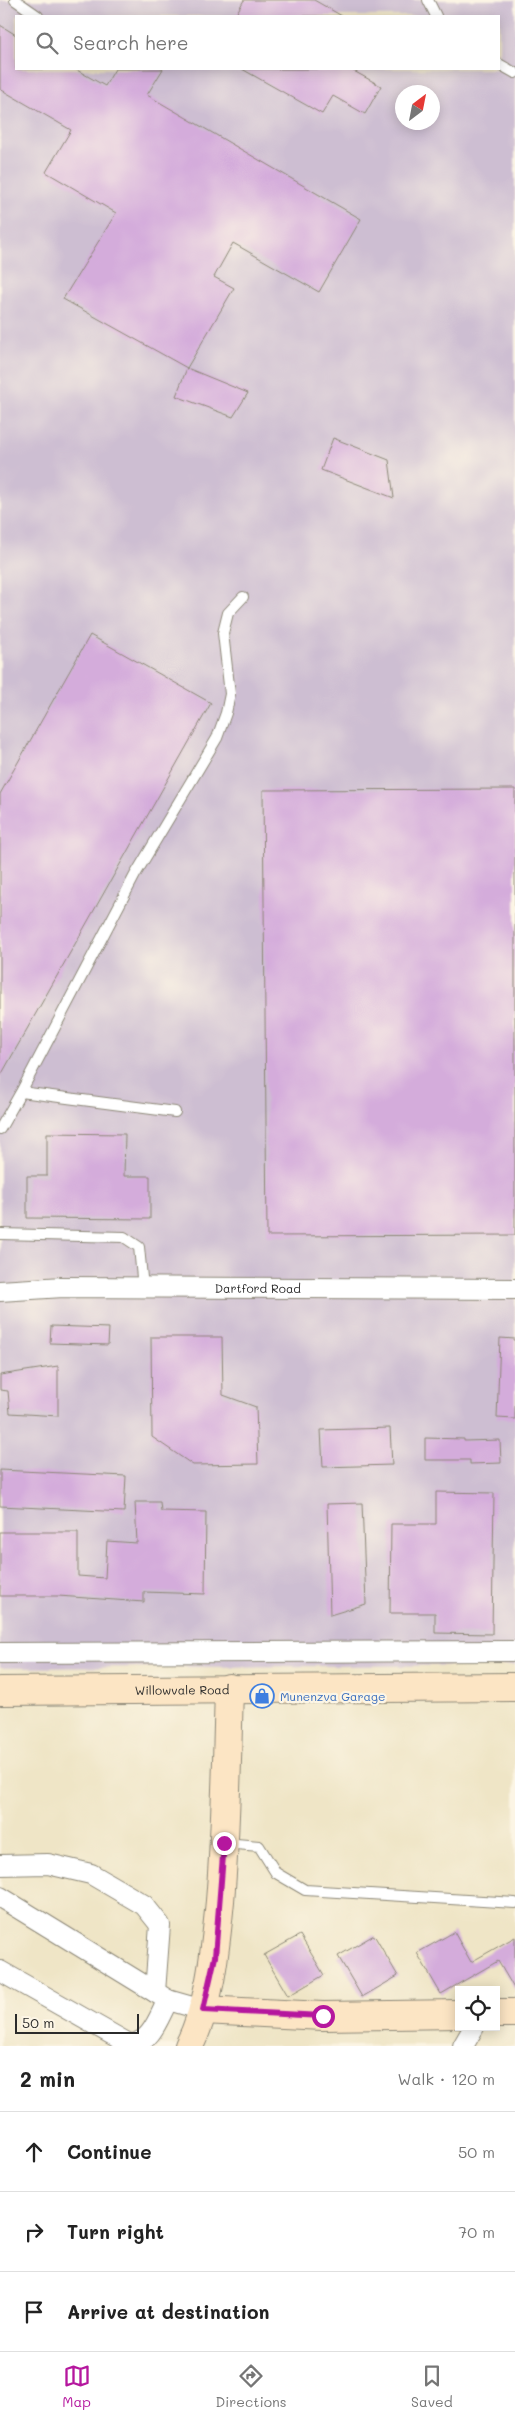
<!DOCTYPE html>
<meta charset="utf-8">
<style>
:root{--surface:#fff;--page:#f2f2f2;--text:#222;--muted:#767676;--line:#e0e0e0;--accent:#b5179e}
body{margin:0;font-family:Mali,sans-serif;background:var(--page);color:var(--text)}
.controls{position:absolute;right:15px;bottom:15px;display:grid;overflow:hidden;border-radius:0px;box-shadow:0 2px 12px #0003}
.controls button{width:45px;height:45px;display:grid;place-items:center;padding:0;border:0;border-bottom:1px solid var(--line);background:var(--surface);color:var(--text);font:25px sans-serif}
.compass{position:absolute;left:395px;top:85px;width:45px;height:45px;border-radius:50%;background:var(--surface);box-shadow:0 2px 12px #0003;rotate:32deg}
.scale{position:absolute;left:15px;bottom:12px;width:124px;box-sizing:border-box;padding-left:5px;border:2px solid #2b2b2b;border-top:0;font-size:14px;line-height:18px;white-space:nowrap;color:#2b2b2b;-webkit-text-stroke:4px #fcf5e5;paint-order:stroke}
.stop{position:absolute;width:15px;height:15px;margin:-11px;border:4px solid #b5179e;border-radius:50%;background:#fff}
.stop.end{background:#b5179e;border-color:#fff;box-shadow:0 1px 5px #0008}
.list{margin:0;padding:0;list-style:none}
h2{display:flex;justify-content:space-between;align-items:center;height:65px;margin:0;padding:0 20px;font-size:21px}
h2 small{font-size:16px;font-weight:400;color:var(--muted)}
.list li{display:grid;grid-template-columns:32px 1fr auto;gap:15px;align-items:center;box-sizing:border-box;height:80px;padding:0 20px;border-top:1px solid var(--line)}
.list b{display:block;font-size:19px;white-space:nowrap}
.list em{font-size:16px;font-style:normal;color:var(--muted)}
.icon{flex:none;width:28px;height:28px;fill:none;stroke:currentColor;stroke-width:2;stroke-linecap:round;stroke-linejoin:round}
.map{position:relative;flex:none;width:515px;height:2046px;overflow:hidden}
.search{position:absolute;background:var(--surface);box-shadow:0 2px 12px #0003;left:15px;right:15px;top:15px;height:55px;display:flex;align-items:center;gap:12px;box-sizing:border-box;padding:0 18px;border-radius:0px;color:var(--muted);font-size:19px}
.sheet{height:305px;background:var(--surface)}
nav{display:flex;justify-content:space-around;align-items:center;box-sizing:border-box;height:70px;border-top:1px solid var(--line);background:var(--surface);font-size:14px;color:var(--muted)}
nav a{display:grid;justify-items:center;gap:2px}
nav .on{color:var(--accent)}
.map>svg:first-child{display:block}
.industrial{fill:#cdbed2;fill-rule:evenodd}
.building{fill:#d4acdb}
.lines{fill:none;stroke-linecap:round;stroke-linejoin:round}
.lane-casing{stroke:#8d8878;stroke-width:12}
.street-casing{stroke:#8d8878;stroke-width:22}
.secondary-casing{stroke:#8d8878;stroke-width:30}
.lane{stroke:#fff;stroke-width:10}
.street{stroke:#fff;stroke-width:20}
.secondary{stroke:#fce5c4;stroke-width:28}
.route{stroke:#b5179e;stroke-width:6}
.labels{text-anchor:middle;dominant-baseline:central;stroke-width:4.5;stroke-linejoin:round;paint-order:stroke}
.street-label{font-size:12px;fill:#2b2b2b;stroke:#fcf5e5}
.shop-label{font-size:12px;fill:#366cbe;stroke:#fcf5e5;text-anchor:start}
</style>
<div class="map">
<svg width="515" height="2046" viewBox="0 0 515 2046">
<rect width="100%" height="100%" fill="#fcf5e5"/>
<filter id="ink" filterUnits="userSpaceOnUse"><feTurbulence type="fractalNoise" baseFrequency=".02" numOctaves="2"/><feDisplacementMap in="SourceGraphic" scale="10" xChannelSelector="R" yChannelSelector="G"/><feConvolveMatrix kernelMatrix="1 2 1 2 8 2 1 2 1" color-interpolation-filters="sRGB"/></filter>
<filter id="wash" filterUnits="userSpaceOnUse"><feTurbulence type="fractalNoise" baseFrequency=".0096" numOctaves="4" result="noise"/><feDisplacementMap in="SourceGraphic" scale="20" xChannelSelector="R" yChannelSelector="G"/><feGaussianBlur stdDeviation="1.12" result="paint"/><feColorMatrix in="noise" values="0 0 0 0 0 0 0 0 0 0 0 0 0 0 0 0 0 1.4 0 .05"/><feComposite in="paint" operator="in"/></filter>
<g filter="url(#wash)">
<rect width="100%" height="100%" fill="#efe5c6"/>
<path class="industrial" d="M0 0H515V1665L0 1668ZM16 16H499V69H16ZM402 92H432V122H402Z"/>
<g id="blocks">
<path class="building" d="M244 0H314L342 16H235Z
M0 25 16 35V69H75L105 86 115 69H163L147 95 361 219 319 292 233 243 214 277 234 288 187 368 63 299 116 213 46 172 71 130 0 89Z
M242 69H350L381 86 365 114 333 96 322 114Z
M187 368 248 393 233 417 176 396Z
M333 438 389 460 394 498 321 470Z
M90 635 211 703 0 1077V794Z
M515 789V1235L267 1236 263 790Z
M47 1133 125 1134 124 1176H150V1219L27 1218V1176H47Z
M51 1326 109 1328 108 1345 50 1343Z
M151 1337H222L223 1395 256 1407 258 1464 193 1465 152 1437Z
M500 1338 515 1339V1419L497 1418Z
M58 1366V1416L10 1413 8 1391 0 1390V1375Z
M390 1428 392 1465 323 1467 321 1430Z
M425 1438 464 1439V1441L500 1440 501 1463 470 1464V1460H425Z
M0 1470 126 1476 124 1512 0 1506Z
M436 1492 494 1493 492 1634 435 1633V1613H390L391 1524H436Z
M135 1502H160L161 1511 206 1512 205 1594 144 1592V1602L58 1596H0V1532H78V1576L105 1578 107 1541 137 1543Z
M362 1503 366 1604 330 1615 327 1504Z
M454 1932 471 1962 515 1937V1990L498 1961 441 1994 417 1953Z
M300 1935 324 1975 288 1996 264 1955Z
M374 1935 398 1976 362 1997 338 1956Z"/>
</g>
</g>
<g filter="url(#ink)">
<use href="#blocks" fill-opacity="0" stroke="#8d8878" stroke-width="1"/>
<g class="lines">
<g class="lane-casing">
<path id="lane" d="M15 0 38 16
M428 0 436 16
M499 64 515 73
M21 1092 135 875 217 738 226 713 230 694 223 633 228 613 243 597
M0 1129 21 1092 175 1112
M0 1234 124 1237 139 1247 143 1288
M225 1843 259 1846 276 1873 305 1890 515 1903"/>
</g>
<g class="street-casing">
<g id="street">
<path id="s1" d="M0 1291 63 1287 515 1289"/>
<path d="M0 1653 515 1651"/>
<path d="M0 1865 48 1864 91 1874 144 1905 160 1925 155 1992"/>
<path d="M0 1897 155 1992 168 2000 203 2010"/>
<path d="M0 1971 129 2044C151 2045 159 2016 168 2000"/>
<path d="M463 2046 474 2027"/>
</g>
</g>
<g class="secondary-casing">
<g id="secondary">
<path id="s2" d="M0 1691 515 1687"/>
<path d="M203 2010 323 2016 459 2014"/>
<path d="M496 2013H515"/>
<path d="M189 2046C211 2002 215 1950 220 1901 226 1830 227 1759 229 1688"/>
</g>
</g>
<use href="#lane" class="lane"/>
<use href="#street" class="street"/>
<use href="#secondary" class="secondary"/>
</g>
</g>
<g class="lines" filter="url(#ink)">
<path class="route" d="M224 1843 215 1957 203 2010 323 2016"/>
</g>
<defs>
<g id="shop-ring" transform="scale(1.25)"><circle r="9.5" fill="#fcf5e5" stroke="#3f7fe0" stroke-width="1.5"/><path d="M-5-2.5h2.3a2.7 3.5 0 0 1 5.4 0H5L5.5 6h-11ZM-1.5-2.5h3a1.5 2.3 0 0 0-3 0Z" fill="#3f7fe0"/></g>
</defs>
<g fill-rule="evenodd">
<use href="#shop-ring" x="262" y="1696"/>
</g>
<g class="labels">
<g class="street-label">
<text stroke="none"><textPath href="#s1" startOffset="258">Dartford Road</textPath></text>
<text stroke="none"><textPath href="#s2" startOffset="182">Willowvale Road</textPath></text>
</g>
<g class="shop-label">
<text x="280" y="1696">Munenzva Garage</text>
</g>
</g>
</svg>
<div class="controls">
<button><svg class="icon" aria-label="locate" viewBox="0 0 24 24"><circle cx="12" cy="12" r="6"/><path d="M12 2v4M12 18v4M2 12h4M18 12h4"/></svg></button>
</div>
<svg class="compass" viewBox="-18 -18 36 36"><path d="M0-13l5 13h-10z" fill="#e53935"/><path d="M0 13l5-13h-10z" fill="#767676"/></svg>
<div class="scale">50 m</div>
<div class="stop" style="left:323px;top:2016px"></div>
<div class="stop end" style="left:224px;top:1843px"></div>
<div class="search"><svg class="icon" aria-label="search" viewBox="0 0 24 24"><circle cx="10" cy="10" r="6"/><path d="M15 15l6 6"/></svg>Search here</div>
</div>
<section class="sheet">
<h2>2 min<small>Walk · 120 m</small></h2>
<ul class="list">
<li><svg class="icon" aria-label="ahead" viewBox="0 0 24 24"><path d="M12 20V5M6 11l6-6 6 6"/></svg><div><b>Continue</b></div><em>50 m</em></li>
<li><svg class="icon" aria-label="right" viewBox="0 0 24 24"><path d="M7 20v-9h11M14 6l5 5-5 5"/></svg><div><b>Turn right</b></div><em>70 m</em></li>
<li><svg class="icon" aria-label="arrive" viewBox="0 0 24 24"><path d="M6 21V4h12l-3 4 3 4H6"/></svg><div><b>Arrive at destination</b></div></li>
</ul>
</section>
<nav>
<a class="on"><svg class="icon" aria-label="map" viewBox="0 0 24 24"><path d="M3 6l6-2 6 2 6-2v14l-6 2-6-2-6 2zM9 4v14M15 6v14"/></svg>Map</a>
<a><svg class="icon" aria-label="directions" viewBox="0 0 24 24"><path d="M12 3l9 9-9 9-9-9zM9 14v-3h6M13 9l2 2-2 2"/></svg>Directions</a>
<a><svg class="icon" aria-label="saved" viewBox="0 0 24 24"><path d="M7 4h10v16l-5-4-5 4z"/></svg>Saved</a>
</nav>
